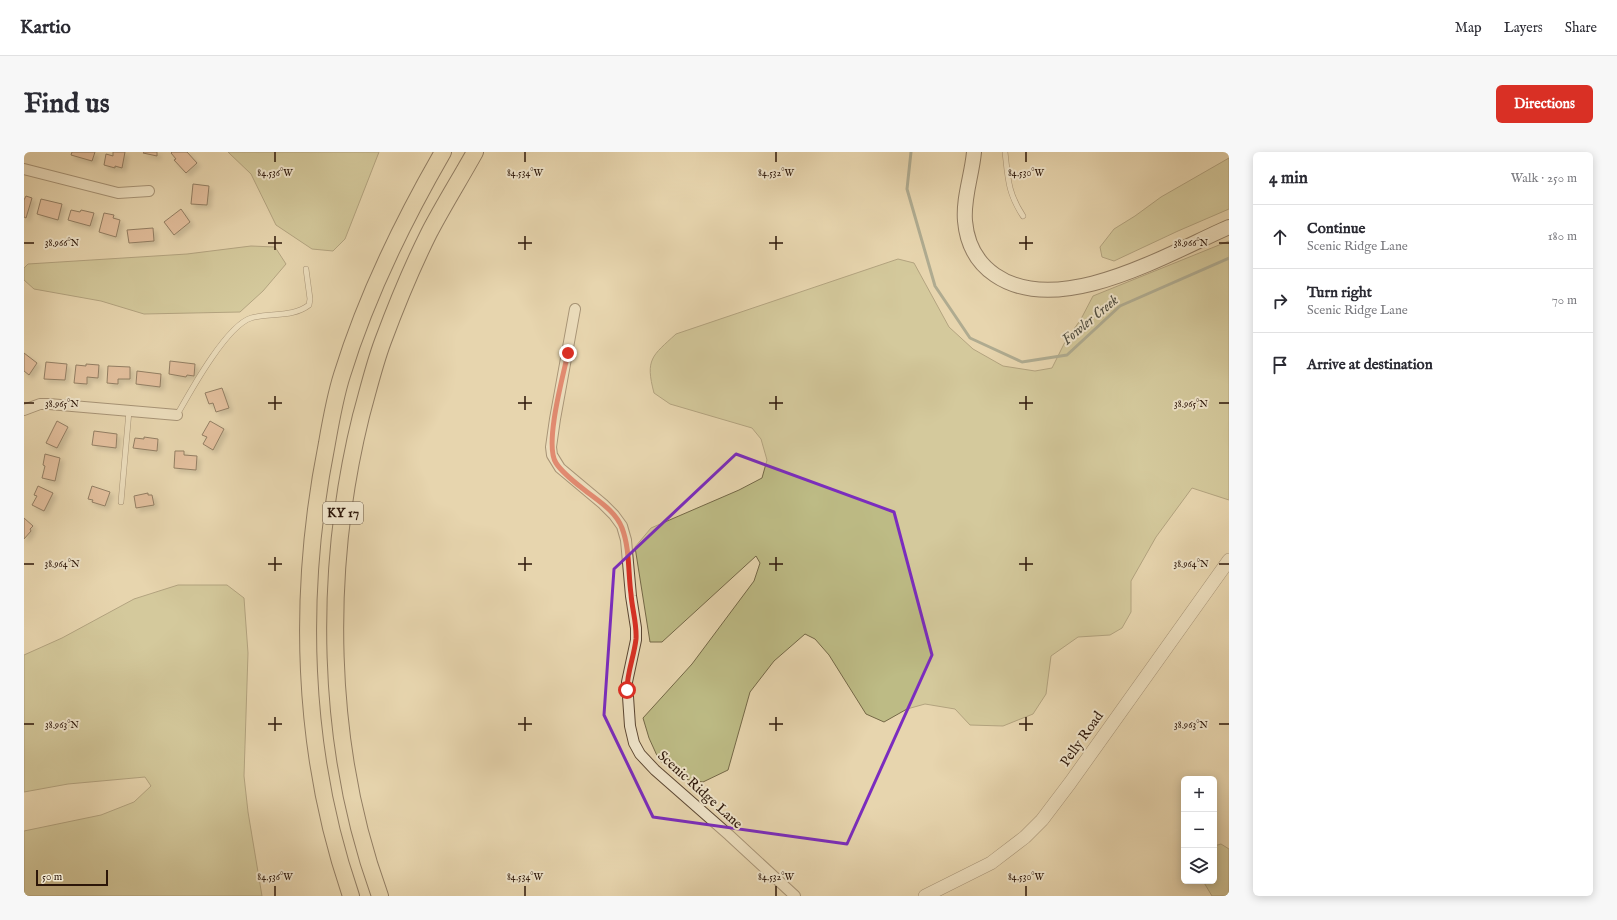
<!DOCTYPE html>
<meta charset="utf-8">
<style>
:root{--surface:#fff;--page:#f7f7f7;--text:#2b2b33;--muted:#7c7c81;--line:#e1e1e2;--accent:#d93025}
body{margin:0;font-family:"IM FELL English",serif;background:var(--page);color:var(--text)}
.controls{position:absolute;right:12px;bottom:12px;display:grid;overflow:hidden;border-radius:6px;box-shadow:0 2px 10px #0003}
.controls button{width:36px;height:36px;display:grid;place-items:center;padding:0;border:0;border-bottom:1px solid var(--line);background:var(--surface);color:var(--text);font:20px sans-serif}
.scale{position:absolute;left:12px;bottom:10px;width:72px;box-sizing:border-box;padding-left:4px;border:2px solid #2c1609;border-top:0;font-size:11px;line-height:14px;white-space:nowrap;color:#2c1609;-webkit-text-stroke:3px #efe4ca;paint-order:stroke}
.stop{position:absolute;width:12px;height:12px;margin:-9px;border:3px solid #d93025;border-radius:50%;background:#fff}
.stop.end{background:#d93025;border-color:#fff;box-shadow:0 1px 4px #0008}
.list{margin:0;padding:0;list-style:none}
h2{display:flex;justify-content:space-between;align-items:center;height:52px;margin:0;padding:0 16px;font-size:17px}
h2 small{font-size:13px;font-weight:400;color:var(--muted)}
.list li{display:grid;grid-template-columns:26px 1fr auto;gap:12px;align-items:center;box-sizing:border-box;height:64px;padding:0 16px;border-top:1px solid var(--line)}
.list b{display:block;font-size:15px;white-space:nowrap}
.list p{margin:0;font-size:13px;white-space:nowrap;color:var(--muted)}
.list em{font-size:13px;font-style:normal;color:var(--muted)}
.icon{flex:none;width:22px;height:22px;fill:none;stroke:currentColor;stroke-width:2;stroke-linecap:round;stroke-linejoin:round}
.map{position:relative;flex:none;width:1205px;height:744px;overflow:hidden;border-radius:6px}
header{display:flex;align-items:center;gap:24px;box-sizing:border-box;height:56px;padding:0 20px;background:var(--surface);border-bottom:1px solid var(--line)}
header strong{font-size:19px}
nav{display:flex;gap:22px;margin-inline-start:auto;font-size:14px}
.intro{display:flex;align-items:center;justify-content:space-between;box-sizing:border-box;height:96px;padding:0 24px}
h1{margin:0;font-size:28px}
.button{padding:10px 18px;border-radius:6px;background:var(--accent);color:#fff;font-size:14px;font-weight:700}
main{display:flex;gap:24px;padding:0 24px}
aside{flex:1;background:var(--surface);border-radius:6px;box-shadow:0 2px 10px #0003}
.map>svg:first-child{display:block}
.green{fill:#bdbb85;stroke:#746847}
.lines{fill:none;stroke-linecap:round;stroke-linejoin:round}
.stream{stroke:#6c786a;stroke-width:3}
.building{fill:#dea587;stroke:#2c1609;filter:url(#shadow)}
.service-casing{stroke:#5b4632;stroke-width:6}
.minor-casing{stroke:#5b4632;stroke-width:12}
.tertiary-casing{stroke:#5b4632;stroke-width:14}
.secondary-casing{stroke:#2c1609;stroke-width:16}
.primary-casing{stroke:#2c1609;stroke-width:18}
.service{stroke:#efe4ca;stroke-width:5}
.minor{stroke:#efe4ca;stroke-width:10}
.tertiary{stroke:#efe4ca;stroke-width:13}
.secondary{stroke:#efe4ca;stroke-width:14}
.primary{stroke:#e7d5ae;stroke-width:16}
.route{stroke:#d93025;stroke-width:5}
.marked{fill:none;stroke:#7b2cbf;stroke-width:3;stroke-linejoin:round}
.ticks{fill:none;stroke:#2c1609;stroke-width:1.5}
.labels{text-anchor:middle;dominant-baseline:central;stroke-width:4;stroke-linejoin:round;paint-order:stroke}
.shield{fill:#efe4ca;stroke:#665443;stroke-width:1}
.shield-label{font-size:13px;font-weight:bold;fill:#2c1609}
.street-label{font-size:14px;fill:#2c1609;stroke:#efe4ca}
.water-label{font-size:15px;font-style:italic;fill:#514f42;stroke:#efe4ca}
.ticks-label{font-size:10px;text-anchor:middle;fill:#2c1609;stroke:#efe4ca;stroke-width:4;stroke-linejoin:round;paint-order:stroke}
</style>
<header>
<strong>Kartio</strong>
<nav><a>Map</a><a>Layers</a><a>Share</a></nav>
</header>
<div class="intro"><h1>Find us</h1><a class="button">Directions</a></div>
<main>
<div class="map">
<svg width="1205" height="744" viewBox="0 0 1205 744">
<defs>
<filter id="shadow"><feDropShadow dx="3.5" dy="3.5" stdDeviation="2" flood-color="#0004"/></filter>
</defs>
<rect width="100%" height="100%" fill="#e7d5ae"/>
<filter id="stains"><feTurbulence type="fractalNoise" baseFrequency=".005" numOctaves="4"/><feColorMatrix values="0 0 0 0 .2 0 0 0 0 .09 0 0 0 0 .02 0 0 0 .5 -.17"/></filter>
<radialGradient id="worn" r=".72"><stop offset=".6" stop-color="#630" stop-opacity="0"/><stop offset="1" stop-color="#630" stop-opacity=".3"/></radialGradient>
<path class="green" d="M204 0H355L321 87 309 99 288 97 252 73 227 22Z
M1205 6V57L1154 79 1090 109 1078 105 1076 95 1090 77 1111 64 1137 45Z
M1205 89V348L1168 336 1132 385 1107 429V460L1098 476 1086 483 1054 485 1027 504 1022 542 1009 562 979 574 946 573 931 557 901 552 883 557 860 570 842 562 805 503 791 487 781 482 750 509 726 540 704 618 679 630 660 627 635 608 625 586 619 566 668 512 730 429 736 411 732 404 638 490H626L611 395 627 376 715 338 738 326 743 308 737 287 728 276 646 252 630 241C621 207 628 204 652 182L874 107 890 111 925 175 949 197 979 214 1011 219 1028 216 1041 190 1057 167 1069 144Z
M227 94 251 95 262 112 239 139 216 160 120 162 77 149 10 137 0 128V116L4 112 163 102Z
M154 433H203L220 446 224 501 220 624 224 660 238 744H0V679L77 663 110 650 127 634 121 625 44 632 0 640V503L38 486 110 447Z
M1197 692 1205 697V744H1188L1179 729H1190V694Z"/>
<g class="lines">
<path class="stream" d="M887 0 883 37 911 134 946 186 998 210 1043 203 1096 154 1205 106"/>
</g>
<path class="building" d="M48 0H71L68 9 47 3Z
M89 0H101L98 16 91 14V16L80 13 82 2 89 4Z
M120 0H133V4L119 1Z
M148 0H163L173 11 162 21 150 8 152 7 147 1Z
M169 32 185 34 183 53 167 52Z
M2 44 8 46 2 66 0 65V48Z
M17 47 38 52 34 68 13 62Z
M157 57 166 70 150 83 140 70Z
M47 58 56 60 57 58 70 61 66 74 44 68Z
M80 61 90 63 89 66 96 68 92 85 75 80Z
M129 76 130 89 105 91 103 78Z
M0 201 13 211 5 223 0 219Z
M146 209 171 212 170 224 163 223 162 225 145 222Z
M22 210 43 212 41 228 20 227Z
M62 212 75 213 74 226 63 225V232L50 231 52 213 62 214Z
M84 214 106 215V227H94V232L83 231Z
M113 219 137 222 136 235 112 232Z
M198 236 205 256 192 260 189 251 185 252 181 241Z
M33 269 44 275 33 296 22 291Z
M186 269 200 277 189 298 179 292 183 285 178 283Z
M70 279 93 282 92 296 68 293Z
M120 285 134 287 133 299 109 296 111 286 120 287Z
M151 299H160V303L173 304 172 318 150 316Z
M21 302 36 306 31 329 18 326 21 314 19 313Z
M14 334 29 341 20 359 8 353 13 344 10 343Z
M68 334 86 340 81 354 68 350 69 348 64 347Z
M124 341V343H128L130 353 112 356 110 344Z
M0 366 9 374 6 377 7 379 0 387Z"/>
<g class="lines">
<g class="service-casing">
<path id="service" d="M981 0C984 27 984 41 999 64
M153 263C166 240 202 174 227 166 247 160 268 166 285 153L286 147 282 117
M97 350 105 259"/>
</g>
<g class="minor-casing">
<path id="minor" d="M0 17 94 41 125 39
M551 157 531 267 527 295 528 303 536 316 579 352 590 363 598 374 602 388 607 444 612 476V488L603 530 606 574 610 591 616 602 631 618 705 683 771 744
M0 258 16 252H25L153 263"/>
</g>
<g class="tertiary-casing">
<path id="tertiary" d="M901 744 967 711 1001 685 1018 668 1046 631 1205 408"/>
</g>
<g class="secondary-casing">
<path id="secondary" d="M950 0C948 23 939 46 941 69 943 92 952 110 971 123 1035 167 1143 102 1205 75"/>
</g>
<g class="primary-casing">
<path id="primary" d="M327 744C277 599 273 441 303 291 307 268 311 245 318 223 342 145 378 71 419 0
M356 744C301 593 299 418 337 264 344 239 350 213 359 189 372 154 388 115 405 81 419 54 436 27 451 0"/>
</g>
<use href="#service" class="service"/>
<use href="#minor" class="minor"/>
<use href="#tertiary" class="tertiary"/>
<use href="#secondary" class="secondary"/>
<use href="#primary" class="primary"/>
</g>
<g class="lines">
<path class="route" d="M544 201C539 224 520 293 532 311 539 322 553 332 563 340 576 350 592 360 598 376 606 397 604 421 607 442 608 457 613 472 612 487 610 505 603 520 603 538"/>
</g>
<path d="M0 0H1205V744H0ZM712 302 870 360 908 503 823 692 629 665 580 563 590 417Z" fill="#e7d5ae" fill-opacity=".55" fill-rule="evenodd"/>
<path class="marked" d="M712 302 870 360 908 503 823 692 629 665 580 563 590 417Z"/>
<path class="ticks" d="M251 0V10M501 0V10M752 0V10M1002 0V10M251 84V98M501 84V98M752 84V98M1002 84V98M0 91H10M244 91H258M494 91H508M745 91H759M995 91H1009M1195 91H1205M251 244V258M501 244V258M752 244V258M1002 244V258M0 251H10M244 251H258M494 251H508M745 251H759M995 251H1009M1195 251H1205M251 405V419M501 405V419M752 405V419M1002 405V419M0 412H10M244 412H258M494 412H508M745 412H759M995 412H1009M1195 412H1205M251 565V579M501 565V579M752 565V579M1002 565V579M0 572H10M244 572H258M494 572H508M745 572H759M995 572H1009M1195 572H1205M251 734V744M501 734V744M752 734V744M1002 734V744"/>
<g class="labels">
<rect class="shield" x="299" y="350" width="40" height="22" rx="3"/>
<g class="shield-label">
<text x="319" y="361">KY 17</text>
</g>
<g class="street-label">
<text transform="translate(1058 587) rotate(-55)">Pelly Road</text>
<text transform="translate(676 638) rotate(42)">Scenic Ridge Lane</text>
</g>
<g class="water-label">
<text transform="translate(1066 168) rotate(-40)">Fowler Creek</text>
</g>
</g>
<g class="ticks-label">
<text x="251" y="24">84.536°W</text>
<text x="501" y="24">84.534°W</text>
<text x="752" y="24">84.532°W</text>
<text x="1002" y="24">84.530°W</text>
<text x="38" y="94">38.966°N</text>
<text x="1167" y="94">38.966°N</text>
<text x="38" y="255">38.965°N</text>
<text x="1167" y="255">38.965°N</text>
<text x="38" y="415">38.964°N</text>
<text x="1167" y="415">38.964°N</text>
<text x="38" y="576">38.963°N</text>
<text x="1167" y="576">38.963°N</text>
<text x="251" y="728">84.536°W</text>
<text x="501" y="728">84.534°W</text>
<text x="752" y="728">84.532°W</text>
<text x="1002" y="728">84.530°W</text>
</g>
<rect width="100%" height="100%" filter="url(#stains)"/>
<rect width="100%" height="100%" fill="url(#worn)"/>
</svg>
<div class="controls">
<button>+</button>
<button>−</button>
<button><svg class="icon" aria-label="layers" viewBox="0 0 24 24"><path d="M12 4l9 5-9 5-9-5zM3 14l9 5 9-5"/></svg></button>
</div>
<div class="scale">50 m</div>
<div class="stop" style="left:603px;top:538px"></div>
<div class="stop end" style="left:544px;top:201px"></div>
</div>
<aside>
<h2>4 min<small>Walk · 250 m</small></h2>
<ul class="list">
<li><svg class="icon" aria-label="ahead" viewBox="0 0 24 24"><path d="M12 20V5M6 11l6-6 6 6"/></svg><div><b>Continue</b><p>Scenic Ridge Lane</p></div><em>180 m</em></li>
<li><svg class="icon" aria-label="right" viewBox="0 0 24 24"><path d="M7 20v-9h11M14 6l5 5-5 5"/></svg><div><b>Turn right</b><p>Scenic Ridge Lane</p></div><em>70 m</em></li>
<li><svg class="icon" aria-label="arrive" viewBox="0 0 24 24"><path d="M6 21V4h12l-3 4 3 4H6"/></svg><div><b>Arrive at destination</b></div></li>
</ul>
</aside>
</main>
